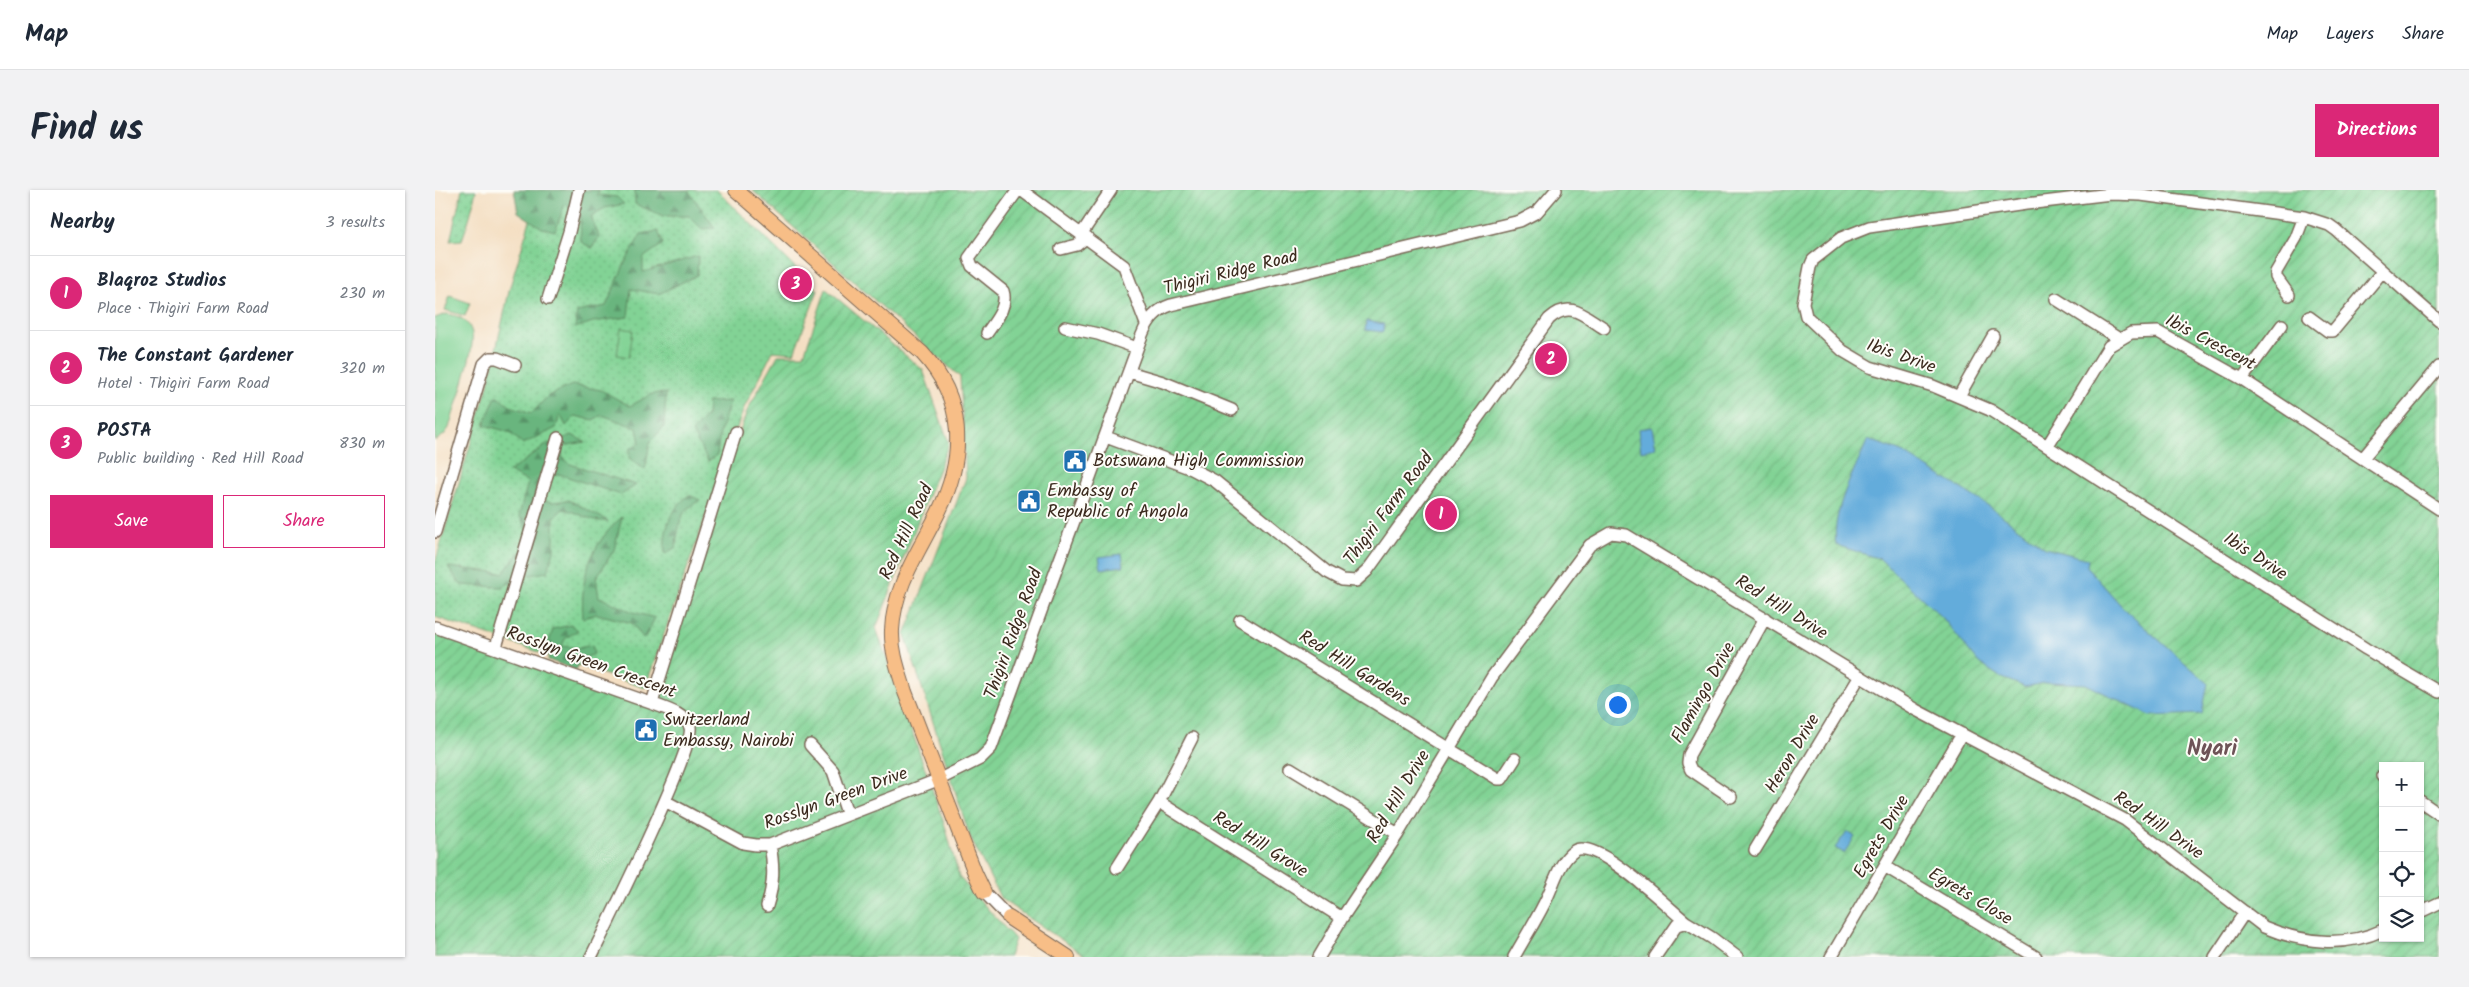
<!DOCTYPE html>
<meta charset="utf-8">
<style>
:root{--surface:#fff;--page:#f2f2f3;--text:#1f2937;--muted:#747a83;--line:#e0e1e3;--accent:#db2777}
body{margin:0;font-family:Kalam,sans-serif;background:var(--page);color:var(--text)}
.controls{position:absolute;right:15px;bottom:15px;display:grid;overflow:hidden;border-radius:0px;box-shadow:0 1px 4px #0004}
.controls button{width:45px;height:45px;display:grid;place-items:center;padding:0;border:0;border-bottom:1px solid var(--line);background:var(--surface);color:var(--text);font:25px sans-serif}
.you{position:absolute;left:1182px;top:514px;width:18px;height:18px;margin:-12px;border:4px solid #fff;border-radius:50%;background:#1a73e8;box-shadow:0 0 0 8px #1a73e833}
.badge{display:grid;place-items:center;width:32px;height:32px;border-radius:50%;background:var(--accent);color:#fff;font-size:16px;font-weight:700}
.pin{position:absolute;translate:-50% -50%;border:2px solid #fff;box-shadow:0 1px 5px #0006}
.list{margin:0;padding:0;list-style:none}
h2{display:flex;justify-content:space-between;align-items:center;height:65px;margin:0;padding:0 20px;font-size:21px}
h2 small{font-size:16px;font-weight:400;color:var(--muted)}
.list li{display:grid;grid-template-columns:32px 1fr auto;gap:15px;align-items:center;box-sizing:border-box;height:75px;padding:0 20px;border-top:1px solid var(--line)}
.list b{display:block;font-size:19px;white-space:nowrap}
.list p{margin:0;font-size:16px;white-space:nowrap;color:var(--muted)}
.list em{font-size:16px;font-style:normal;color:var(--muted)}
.actions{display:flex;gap:10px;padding:15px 20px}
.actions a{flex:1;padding:11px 0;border:1px solid var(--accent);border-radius:0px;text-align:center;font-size:18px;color:var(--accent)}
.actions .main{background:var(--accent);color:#fff}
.icon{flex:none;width:28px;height:28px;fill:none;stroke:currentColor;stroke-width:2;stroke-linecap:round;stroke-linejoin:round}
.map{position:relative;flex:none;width:2004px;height:767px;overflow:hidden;border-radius:0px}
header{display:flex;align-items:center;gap:30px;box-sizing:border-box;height:70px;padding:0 25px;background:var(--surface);border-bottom:1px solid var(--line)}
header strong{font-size:24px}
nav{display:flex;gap:28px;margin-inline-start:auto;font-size:18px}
.intro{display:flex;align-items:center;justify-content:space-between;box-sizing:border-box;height:120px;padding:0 30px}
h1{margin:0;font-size:35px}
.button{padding:12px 22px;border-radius:0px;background:var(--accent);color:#fff;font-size:18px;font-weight:700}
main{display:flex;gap:30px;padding:0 30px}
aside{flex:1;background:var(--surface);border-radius:0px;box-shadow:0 1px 4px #0004}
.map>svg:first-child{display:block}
.grass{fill:url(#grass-dots);stroke:#5e7e5a}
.forest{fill:url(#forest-firs);stroke:#52704e}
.garden{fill:url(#garden-furrows);stroke:#5e7e5a;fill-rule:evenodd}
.pitch{fill:#82d395;stroke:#5e7e5a}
.water{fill:#64acdb;stroke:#506b7c}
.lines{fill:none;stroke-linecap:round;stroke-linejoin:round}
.minor-casing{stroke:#7c6958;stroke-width:14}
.major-casing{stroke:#7c6958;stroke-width:16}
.minor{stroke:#fff;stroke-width:11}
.major{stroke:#f7be87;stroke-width:14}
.labels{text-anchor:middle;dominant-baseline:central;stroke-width:4;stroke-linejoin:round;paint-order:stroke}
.street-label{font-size:18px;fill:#3b2a1e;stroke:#fdfcf7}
.poi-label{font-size:18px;fill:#3b2a1e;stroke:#fdfcf7;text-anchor:start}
.district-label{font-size:22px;font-weight:bold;fill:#6e5357;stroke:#fdfcf7}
</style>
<header>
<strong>Map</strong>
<nav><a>Map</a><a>Layers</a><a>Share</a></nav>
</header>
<div class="intro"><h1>Find us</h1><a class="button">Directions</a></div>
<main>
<aside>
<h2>Nearby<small>3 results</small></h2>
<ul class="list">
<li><span class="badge">1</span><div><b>Blaqroz Studios</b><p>Place · Thigiri Farm Road</p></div><em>230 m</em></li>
<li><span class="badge">2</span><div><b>The Constant Gardener</b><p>Hotel · Thigiri Farm Road</p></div><em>320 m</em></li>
<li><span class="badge">3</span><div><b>POSTA</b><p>Public building · Red Hill Road</p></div><em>830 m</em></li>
</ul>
<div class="actions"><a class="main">Save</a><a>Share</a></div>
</aside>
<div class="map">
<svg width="2004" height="767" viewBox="0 0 2004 767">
<defs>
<pattern id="grass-dots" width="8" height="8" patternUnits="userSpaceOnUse" patternTransform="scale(1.25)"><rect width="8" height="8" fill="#82d395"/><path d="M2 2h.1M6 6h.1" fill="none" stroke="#71b580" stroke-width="1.8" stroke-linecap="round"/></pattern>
<pattern id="forest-firs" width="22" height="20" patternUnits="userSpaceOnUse" patternTransform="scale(1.25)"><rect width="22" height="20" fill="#69b57e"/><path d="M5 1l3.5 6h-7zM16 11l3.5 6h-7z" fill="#589367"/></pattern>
<pattern id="garden-furrows" width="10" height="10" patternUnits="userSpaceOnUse" patternTransform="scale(1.25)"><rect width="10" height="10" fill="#82d395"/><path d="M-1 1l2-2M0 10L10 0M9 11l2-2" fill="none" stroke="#71b580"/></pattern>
</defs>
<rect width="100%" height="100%" fill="#fdfcf7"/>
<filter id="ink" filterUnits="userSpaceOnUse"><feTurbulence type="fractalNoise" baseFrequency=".02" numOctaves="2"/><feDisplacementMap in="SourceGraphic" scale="10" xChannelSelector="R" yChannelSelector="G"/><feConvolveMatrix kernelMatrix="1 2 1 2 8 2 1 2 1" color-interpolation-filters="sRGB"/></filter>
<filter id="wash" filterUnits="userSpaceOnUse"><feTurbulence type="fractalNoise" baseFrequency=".0096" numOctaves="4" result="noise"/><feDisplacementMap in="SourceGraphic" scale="20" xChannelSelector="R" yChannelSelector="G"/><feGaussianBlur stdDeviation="1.12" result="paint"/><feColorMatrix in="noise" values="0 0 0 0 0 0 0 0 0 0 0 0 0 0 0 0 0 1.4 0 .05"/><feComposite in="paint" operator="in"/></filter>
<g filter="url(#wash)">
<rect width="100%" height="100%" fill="#f4dfc3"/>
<path class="grass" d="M27 0H41C38 18 33 33 27 50L15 51Z
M104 0H282L383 100 359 163 338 161 309 218 210 498 0 427V373L53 195 75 97Z"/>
<path class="forest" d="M79 0H164L162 5 182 7 189 14 170 18 156 26 164 47 157 58 146 52 145 25 130 14 120 41 107 38 83 22Z
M200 0H253L280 38 267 39 254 26H228L200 14Z
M223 41 228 54 208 68V82L263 66 262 85 224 104 196 99 193 127 158 132 140 138 142 122 171 116 190 73 206 44Z
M137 195 166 200 195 216 217 204 231 203 229 237 215 252 210 280 194 268 195 258 205 253 202 238 167 225 158 230 140 226 131 236 125 224 121 238 88 254 74 242 49 235 61 206 75 216 97 223 113 206Z
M295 211 285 243 282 265 273 271 257 242 272 225 273 212Z
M137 245 150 252 128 256 127 267 135 274 201 295 186 305 124 284 103 290 99 309 118 312 134 310 173 331C158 333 143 322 128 319L119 327V361L112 382 90 386 66 397 26 395 13 377 68 383 83 364 99 354 84 325 93 292 74 282 111 255Z
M254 305 265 310C260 313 252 318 249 323 245 329 241 350 241 357L230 364C228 340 235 320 254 305Z
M187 327 179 360 161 388 164 407 198 422 220 428 209 449 197 433 162 424 148 428C145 387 155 355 187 327Z
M136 435 143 440 130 449 127 456 144 458 157 455 159 464 147 469 141 480 113 470 114 452 118 439Z"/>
<path class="garden" d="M317 0H2004V767H652L566 709 535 647 470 445 531 288 525 187ZM1948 576H1985V748H1948Z
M391 99 488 180 514 253 441 438 511 639 524 687 580 749 574 767H0V443L212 515 312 221 343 165H369Z"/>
<path class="pitch" d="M15 106 35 113 30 126 10 120Z
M11 124C23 125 34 130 37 143 41 158 19 220 14 238L9 245 0 251V128Z
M186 138 198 140 194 167 182 165Z"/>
<path class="water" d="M931 131 949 134 948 142 930 140Z
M1217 237 1221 258 1206 261 1203 239Z
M1433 249 1469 263 1554 316 1610 358 1653 369 1652 377 1691 421 1773 493 1767 524 1715 526 1651 494 1614 492 1590 497 1565 487 1544 473 1507 427 1445 369 1401 355C1396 320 1420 280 1433 249Z
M687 364 689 376 666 379 664 367Z
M1412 641 1420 647 1409 663 1400 658Z"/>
</g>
<g filter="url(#ink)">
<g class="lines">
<g class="minor-casing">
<path id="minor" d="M586 0 689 76 711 134
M647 43 676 0
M626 59 642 55 652 47
M1854 105 1841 87V82L1861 48 1869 27
M113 109 134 42 144 0
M1621 109 1684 149
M1874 127 1893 141H1898L1947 82
M2004 131 1901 40 1894 35 1869 27 1706 5 1676 4 1591 14 1434 37 1406 48 1378 70 1375 77 1368 113 1371 126 1408 161 1435 177 1498 196 1555 220 1931 459 2004 502
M630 137 663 144 702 158
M552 143C560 131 573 117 568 101L537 76 534 68 583 0
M694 182 728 192 797 220
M1807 189 1847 135
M1524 206 1558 146
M671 247 757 279 780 291 892 382 907 390 921 391 932 381 1114 129C1135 110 1148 125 1169 138
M1613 255 1674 156 1696 143 1723 142 1807 189 2004 319
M1928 268 2004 177
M0 342 49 174 55 168H62L80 175
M805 430 1063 589H1067L1080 569
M0 437 224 516C235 520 250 525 255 537 261 556 171 737 156 767
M61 457 123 248
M217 513 301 242
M375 555 398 581 412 623
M855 578 963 644
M1947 586 1948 587
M1296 607 1256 580 1253 573 1254 565 1330 428
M230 611 308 653 321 655H335L505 589 545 569 556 558 707 145C713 130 721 120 736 115L1085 31 1102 22 1121 0
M1985 611 2004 624
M724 612 907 728
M1320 660 1425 486
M1451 677 1601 767
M682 678 724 612 757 548
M549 702 574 728
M332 716C339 694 339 676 335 655
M1985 722 2004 713
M884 767 907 728 963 644 1057 487 1155 355 1176 343 1191 345 1481 520 1690 630 1829 737C1867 753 1910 758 1948 740
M1079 767C1089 749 1100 732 1109 714 1118 698 1123 672 1139 661 1161 646 1232 717 1251 732
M1220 767 1242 735 1251 732 1277 748 1302 767
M1396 767 1527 544
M1780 767 1810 722"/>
</g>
<g class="major-casing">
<path id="major" d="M301 0 487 163C530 209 531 265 504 321 485 360 459 395 457 440 456 461 464 482 470 502L540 683 549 702
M574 728 633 767"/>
</g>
<use href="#minor" class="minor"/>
<use href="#major" class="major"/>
</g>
</g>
<defs>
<g id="civic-square" transform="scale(1.25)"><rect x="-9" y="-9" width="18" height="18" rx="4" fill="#1f6fb2" stroke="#fdfcf7"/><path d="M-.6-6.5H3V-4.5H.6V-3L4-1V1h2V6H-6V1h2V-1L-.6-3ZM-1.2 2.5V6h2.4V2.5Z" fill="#fff"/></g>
</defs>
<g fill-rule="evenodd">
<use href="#civic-square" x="640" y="271"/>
<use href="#civic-square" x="594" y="311"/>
<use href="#civic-square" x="211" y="540"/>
</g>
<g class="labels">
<g class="street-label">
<text transform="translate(796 83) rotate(-14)">Thigiri Ridge Road</text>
<text transform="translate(1775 153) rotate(28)">Ibis Crescent</text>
<text transform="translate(1466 167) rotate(19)">Ibis Drive</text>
<text transform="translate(954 319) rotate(-53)">Thigiri Farm Road</text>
<text transform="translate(472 342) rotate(-65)">Red Hill Road</text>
<text transform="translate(1820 367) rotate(33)">Ibis Drive</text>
<text transform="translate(1346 418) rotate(32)">Red Hill Drive</text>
<text transform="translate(579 444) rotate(-70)">Thigiri Ridge Road</text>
<text transform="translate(156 473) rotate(20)">Rosslyn Green Crescent</text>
<text transform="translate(919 479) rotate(32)">Red Hill Gardens</text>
<text transform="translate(1269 503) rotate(-61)">Flamingo Drive</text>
<text transform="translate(1358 564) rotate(-59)">Heron Drive</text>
<text transform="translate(964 607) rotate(-59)">Red Hill Drive</text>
<text transform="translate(401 609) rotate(-20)">Rosslyn Green Drive</text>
<text transform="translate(1723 636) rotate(35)">Red Hill Drive</text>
<text transform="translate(1447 647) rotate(-60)">Egrets Drive</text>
<text transform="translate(825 655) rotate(32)">Red Hill Grove</text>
<text transform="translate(1535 707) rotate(31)">Egrets Close</text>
</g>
<g class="poi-label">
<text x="658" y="271">Botswana High Commission</text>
<text x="612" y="301">Embassy of<tspan x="612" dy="21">Republic of Angola</tspan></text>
<text x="228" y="530">Switzerland<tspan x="228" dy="21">Embassy, Nairobi</tspan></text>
</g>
<g class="district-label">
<text x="1777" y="559">Nyari</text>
</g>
</g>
</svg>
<div class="controls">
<button>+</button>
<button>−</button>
<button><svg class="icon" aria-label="locate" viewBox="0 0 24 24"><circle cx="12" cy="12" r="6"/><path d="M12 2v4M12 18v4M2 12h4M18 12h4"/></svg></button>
<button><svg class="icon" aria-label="layers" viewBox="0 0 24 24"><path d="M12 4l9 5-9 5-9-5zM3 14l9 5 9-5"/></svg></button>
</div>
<div class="you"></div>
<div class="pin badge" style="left:1006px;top:324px">1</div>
<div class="pin badge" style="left:1116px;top:169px">2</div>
<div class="pin badge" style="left:361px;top:94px">3</div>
</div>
</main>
